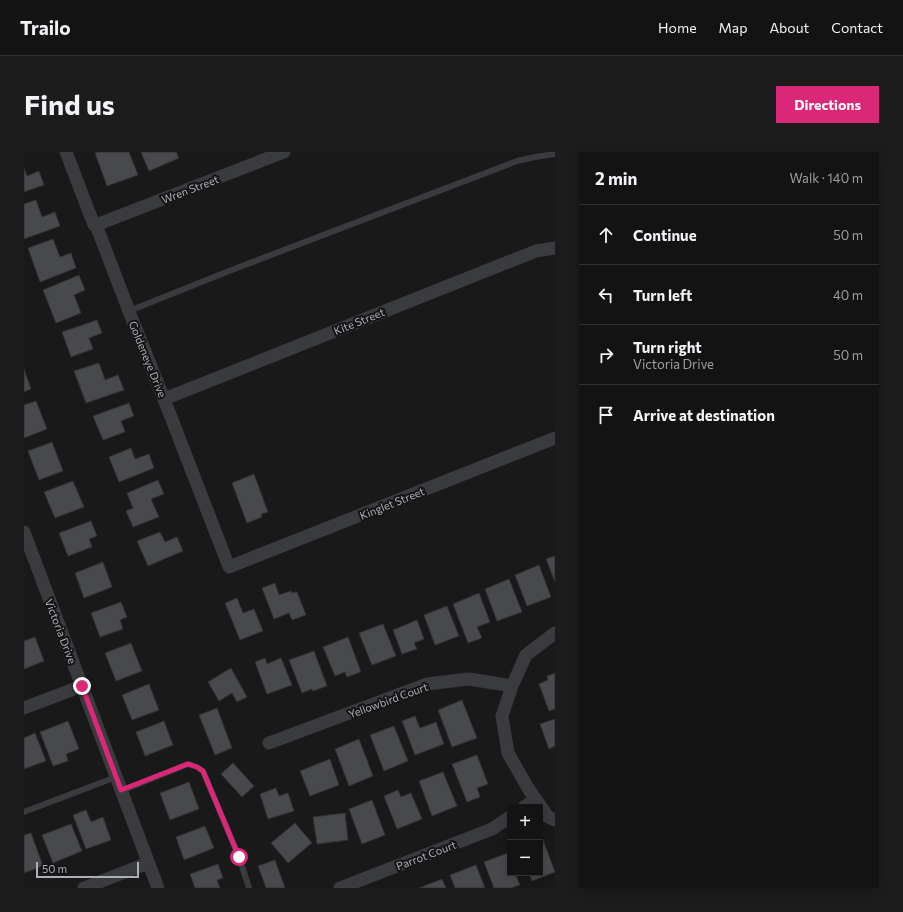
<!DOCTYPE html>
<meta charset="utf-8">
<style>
:root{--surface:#131314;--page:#1c1c1d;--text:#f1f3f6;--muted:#9d9ea0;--line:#323234;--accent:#db2777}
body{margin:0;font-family:Commissioner,sans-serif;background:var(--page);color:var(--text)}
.controls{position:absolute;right:12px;bottom:12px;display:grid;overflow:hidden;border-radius:0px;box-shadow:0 2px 10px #0003}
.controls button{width:36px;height:36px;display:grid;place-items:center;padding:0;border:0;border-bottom:1px solid var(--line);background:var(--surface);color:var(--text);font:20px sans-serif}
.scale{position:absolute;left:12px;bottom:10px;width:103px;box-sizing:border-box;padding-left:4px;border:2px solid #acafb8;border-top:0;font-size:11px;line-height:14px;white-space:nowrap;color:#acafb8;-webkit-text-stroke:3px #141415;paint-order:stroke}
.stop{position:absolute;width:12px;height:12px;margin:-9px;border:3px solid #db2777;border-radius:50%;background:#fff}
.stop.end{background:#db2777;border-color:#fff;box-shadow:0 1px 4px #0008}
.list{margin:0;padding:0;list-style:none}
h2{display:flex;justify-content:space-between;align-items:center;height:52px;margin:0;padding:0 16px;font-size:17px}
h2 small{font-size:13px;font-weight:400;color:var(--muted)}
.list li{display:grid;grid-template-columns:26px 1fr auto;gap:12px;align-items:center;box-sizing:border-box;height:60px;padding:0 16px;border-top:1px solid var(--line)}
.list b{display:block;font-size:15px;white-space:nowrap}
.list p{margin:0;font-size:13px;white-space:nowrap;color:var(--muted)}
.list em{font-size:13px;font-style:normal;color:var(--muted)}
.icon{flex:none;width:22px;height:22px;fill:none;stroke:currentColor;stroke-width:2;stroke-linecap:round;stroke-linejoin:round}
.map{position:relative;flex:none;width:531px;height:736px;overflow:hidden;border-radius:0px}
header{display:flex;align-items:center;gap:24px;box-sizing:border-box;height:56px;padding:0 20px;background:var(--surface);border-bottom:1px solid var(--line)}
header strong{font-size:19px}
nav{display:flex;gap:22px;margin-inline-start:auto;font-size:14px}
.intro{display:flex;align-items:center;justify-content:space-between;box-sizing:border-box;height:96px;padding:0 24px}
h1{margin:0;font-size:28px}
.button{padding:10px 18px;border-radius:0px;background:var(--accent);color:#fff;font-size:14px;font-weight:700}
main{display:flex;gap:24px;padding:0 24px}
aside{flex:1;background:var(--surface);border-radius:0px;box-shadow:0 2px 10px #0003}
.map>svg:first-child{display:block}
.building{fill:#48494c;stroke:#333336}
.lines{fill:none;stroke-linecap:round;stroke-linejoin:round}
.lane{stroke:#3a3b3f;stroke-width:6}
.street{stroke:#3a3b3f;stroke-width:13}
.route{stroke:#db2777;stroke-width:5}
.labels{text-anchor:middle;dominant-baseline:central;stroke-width:4;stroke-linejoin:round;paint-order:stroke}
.street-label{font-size:11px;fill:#acafb8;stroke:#141415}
</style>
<header>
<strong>Trailo</strong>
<nav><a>Home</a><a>Map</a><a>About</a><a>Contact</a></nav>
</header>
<div class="intro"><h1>Find us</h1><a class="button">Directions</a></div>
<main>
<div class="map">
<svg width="531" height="736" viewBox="0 0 531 736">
<rect width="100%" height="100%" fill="#19191a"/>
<path class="building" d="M75 0H105L114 23 83 34 71 1Z
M117 0H152L155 6 125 19Z
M0 16 3 24 15 19 20 33 0 40Z
M12 48 18 65 31 60 36 74 0 87V52Z
M29 87 36 105 47 101 52 116 16 130 4 96Z
M55 123 61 138 50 143 57 161 32 171 19 138Z
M73 168 78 181 65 186 69 197 47 205 38 180Z
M75 211 81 228 94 223 100 238 62 251 50 219Z
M0 217 7 237 0 240Z
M12 249 23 277 0 286V253Z
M105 251 110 264 97 269 101 280 79 288 69 264Z
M28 290 39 319 15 328 4 299Z
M107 296 111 307 125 302 130 316 95 330 85 305Z
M230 322 244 360 237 362 238 365 223 371 208 331Z
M134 328 140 342 127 347 135 365 109 375 102 359 109 356 103 341Z
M49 329 60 355 31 366 20 340Z
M67 369 73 384 65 387 68 395 44 404 35 381Z
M136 380 141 390 153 385 159 399 124 414 113 389Z
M531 404V430L522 407Z
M79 410 88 435 60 446 51 421Z
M515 413 527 445 503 454 491 423Z
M485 427 498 460 473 469 461 437Z
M251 431 255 443 267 439 268 441 273 440 282 463 268 468 265 461 250 467 238 436Z
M455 441 466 470 453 475 458 486 444 491 429 452Z
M213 446 219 461 230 457 239 479 216 488 201 451Z
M97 450 103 465 96 468 99 477 76 485 67 461Z
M423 454 435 484 411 493 400 463Z
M393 468 400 487 390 491 393 497 378 502 369 478Z
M359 472 372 504 348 513 335 481Z
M11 485 20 509 0 517V489Z
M324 485 337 520 323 525 321 520 311 524 299 495Z
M107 491 118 519 92 529 81 501Z
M290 499 303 534 289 539 288 537 278 541 265 508Z
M241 506 243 512 257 506 268 533 243 542 231 510Z
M207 516 223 545 213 550 208 541 195 549 184 530Z
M531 521V557L525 559 515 532 524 528 523 524Z
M125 532 135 558 108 568 98 543Z
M438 548 453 586 428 595 414 558Z
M193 556 208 596 191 603 175 563Z
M391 564 396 576 412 570 420 592 391 603 378 569Z
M531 567V594L525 597 516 572Z
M44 569 55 597 42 602 44 609 29 614 16 580Z
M140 569 149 593 121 604 112 580Z
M370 574 384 609 360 619 346 583Z
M11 581 22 609 0 617V586Z
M335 587 349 624 325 634 311 597Z
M453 603 464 632 453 636 456 645 443 650 428 612Z
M306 607 315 633 286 644 276 619Z
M209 611 230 634 218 645 197 622Z
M419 620 433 654 408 664 395 629Z
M165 630 175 657 146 668 136 641Z
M252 636 255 644 264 641 270 659 244 667 236 642Z
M374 638 377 645 387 641 398 667 373 677 360 644Z
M348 648 361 683 338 692 325 657Z
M62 658 67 670 79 665 87 688 62 697 49 663Z
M321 661 324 688 293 692 289 665Z
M271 671 288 691 264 711 247 691Z
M47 672 58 699 29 711 18 683Z
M181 674 190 696 160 708 152 685Z
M7 681 19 714 0 721V683Z
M519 688 531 720 508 729 505 721H516V690Z
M484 701 486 707V721H491L496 733 487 736H470L460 710Z
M251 708 261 736H242L234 714Z
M194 712 199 726 193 728 196 736H171L166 722Z
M452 713 461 736H431L426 723Z
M418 727 422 736H395Z"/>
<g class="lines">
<path class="lane" d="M105 159 205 119 493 9 511 5 531 2
M97 639 164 612 173 615 179 619 215 705 225 736
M0 660 92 625"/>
<path class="street" d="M42 0 70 73H72L108 167 140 247 205 415 531 286
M72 73 260 0
M140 247 512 99 531 96
M0 380 134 736
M531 481 502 503 488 534 478 564 484 601 504 636 524 665 531 668
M0 556 58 534
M245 591 403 532 445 527 488 534
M500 655 512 647
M60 736 124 711
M316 736 468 677 486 665"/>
</g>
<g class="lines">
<path class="route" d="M58 534 97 638 164 612 173 615 179 619 215 705"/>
</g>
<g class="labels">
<g class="street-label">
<text transform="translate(166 37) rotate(-21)">Wren Street</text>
<text transform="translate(335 169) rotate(-22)">Kite Street</text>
<text transform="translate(124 207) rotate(68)">Goldeneye Drive</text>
<text transform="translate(368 351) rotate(-22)">Kinglet Street</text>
<text transform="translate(37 479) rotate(69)">Victoria Drive</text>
<text transform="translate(364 548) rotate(-20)">Yellowbird Court</text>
<text transform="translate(402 703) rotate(-21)">Parrot Court</text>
</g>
</g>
</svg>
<div class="controls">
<button>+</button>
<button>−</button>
</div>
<div class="scale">50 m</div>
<div class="stop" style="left:215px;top:705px"></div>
<div class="stop end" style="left:58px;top:534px"></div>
</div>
<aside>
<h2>2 min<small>Walk · 140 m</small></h2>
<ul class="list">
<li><svg class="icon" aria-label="ahead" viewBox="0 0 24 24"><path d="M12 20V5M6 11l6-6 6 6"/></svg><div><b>Continue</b></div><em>50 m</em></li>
<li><svg class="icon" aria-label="left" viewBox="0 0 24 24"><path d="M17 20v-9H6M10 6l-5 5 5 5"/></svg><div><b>Turn left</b></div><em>40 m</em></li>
<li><svg class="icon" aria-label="right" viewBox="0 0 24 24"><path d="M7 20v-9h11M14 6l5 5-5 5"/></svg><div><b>Turn right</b><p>Victoria Drive</p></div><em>50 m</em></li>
<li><svg class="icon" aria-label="arrive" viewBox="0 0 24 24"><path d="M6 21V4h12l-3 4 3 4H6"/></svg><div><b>Arrive at destination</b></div></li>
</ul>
</aside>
</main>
